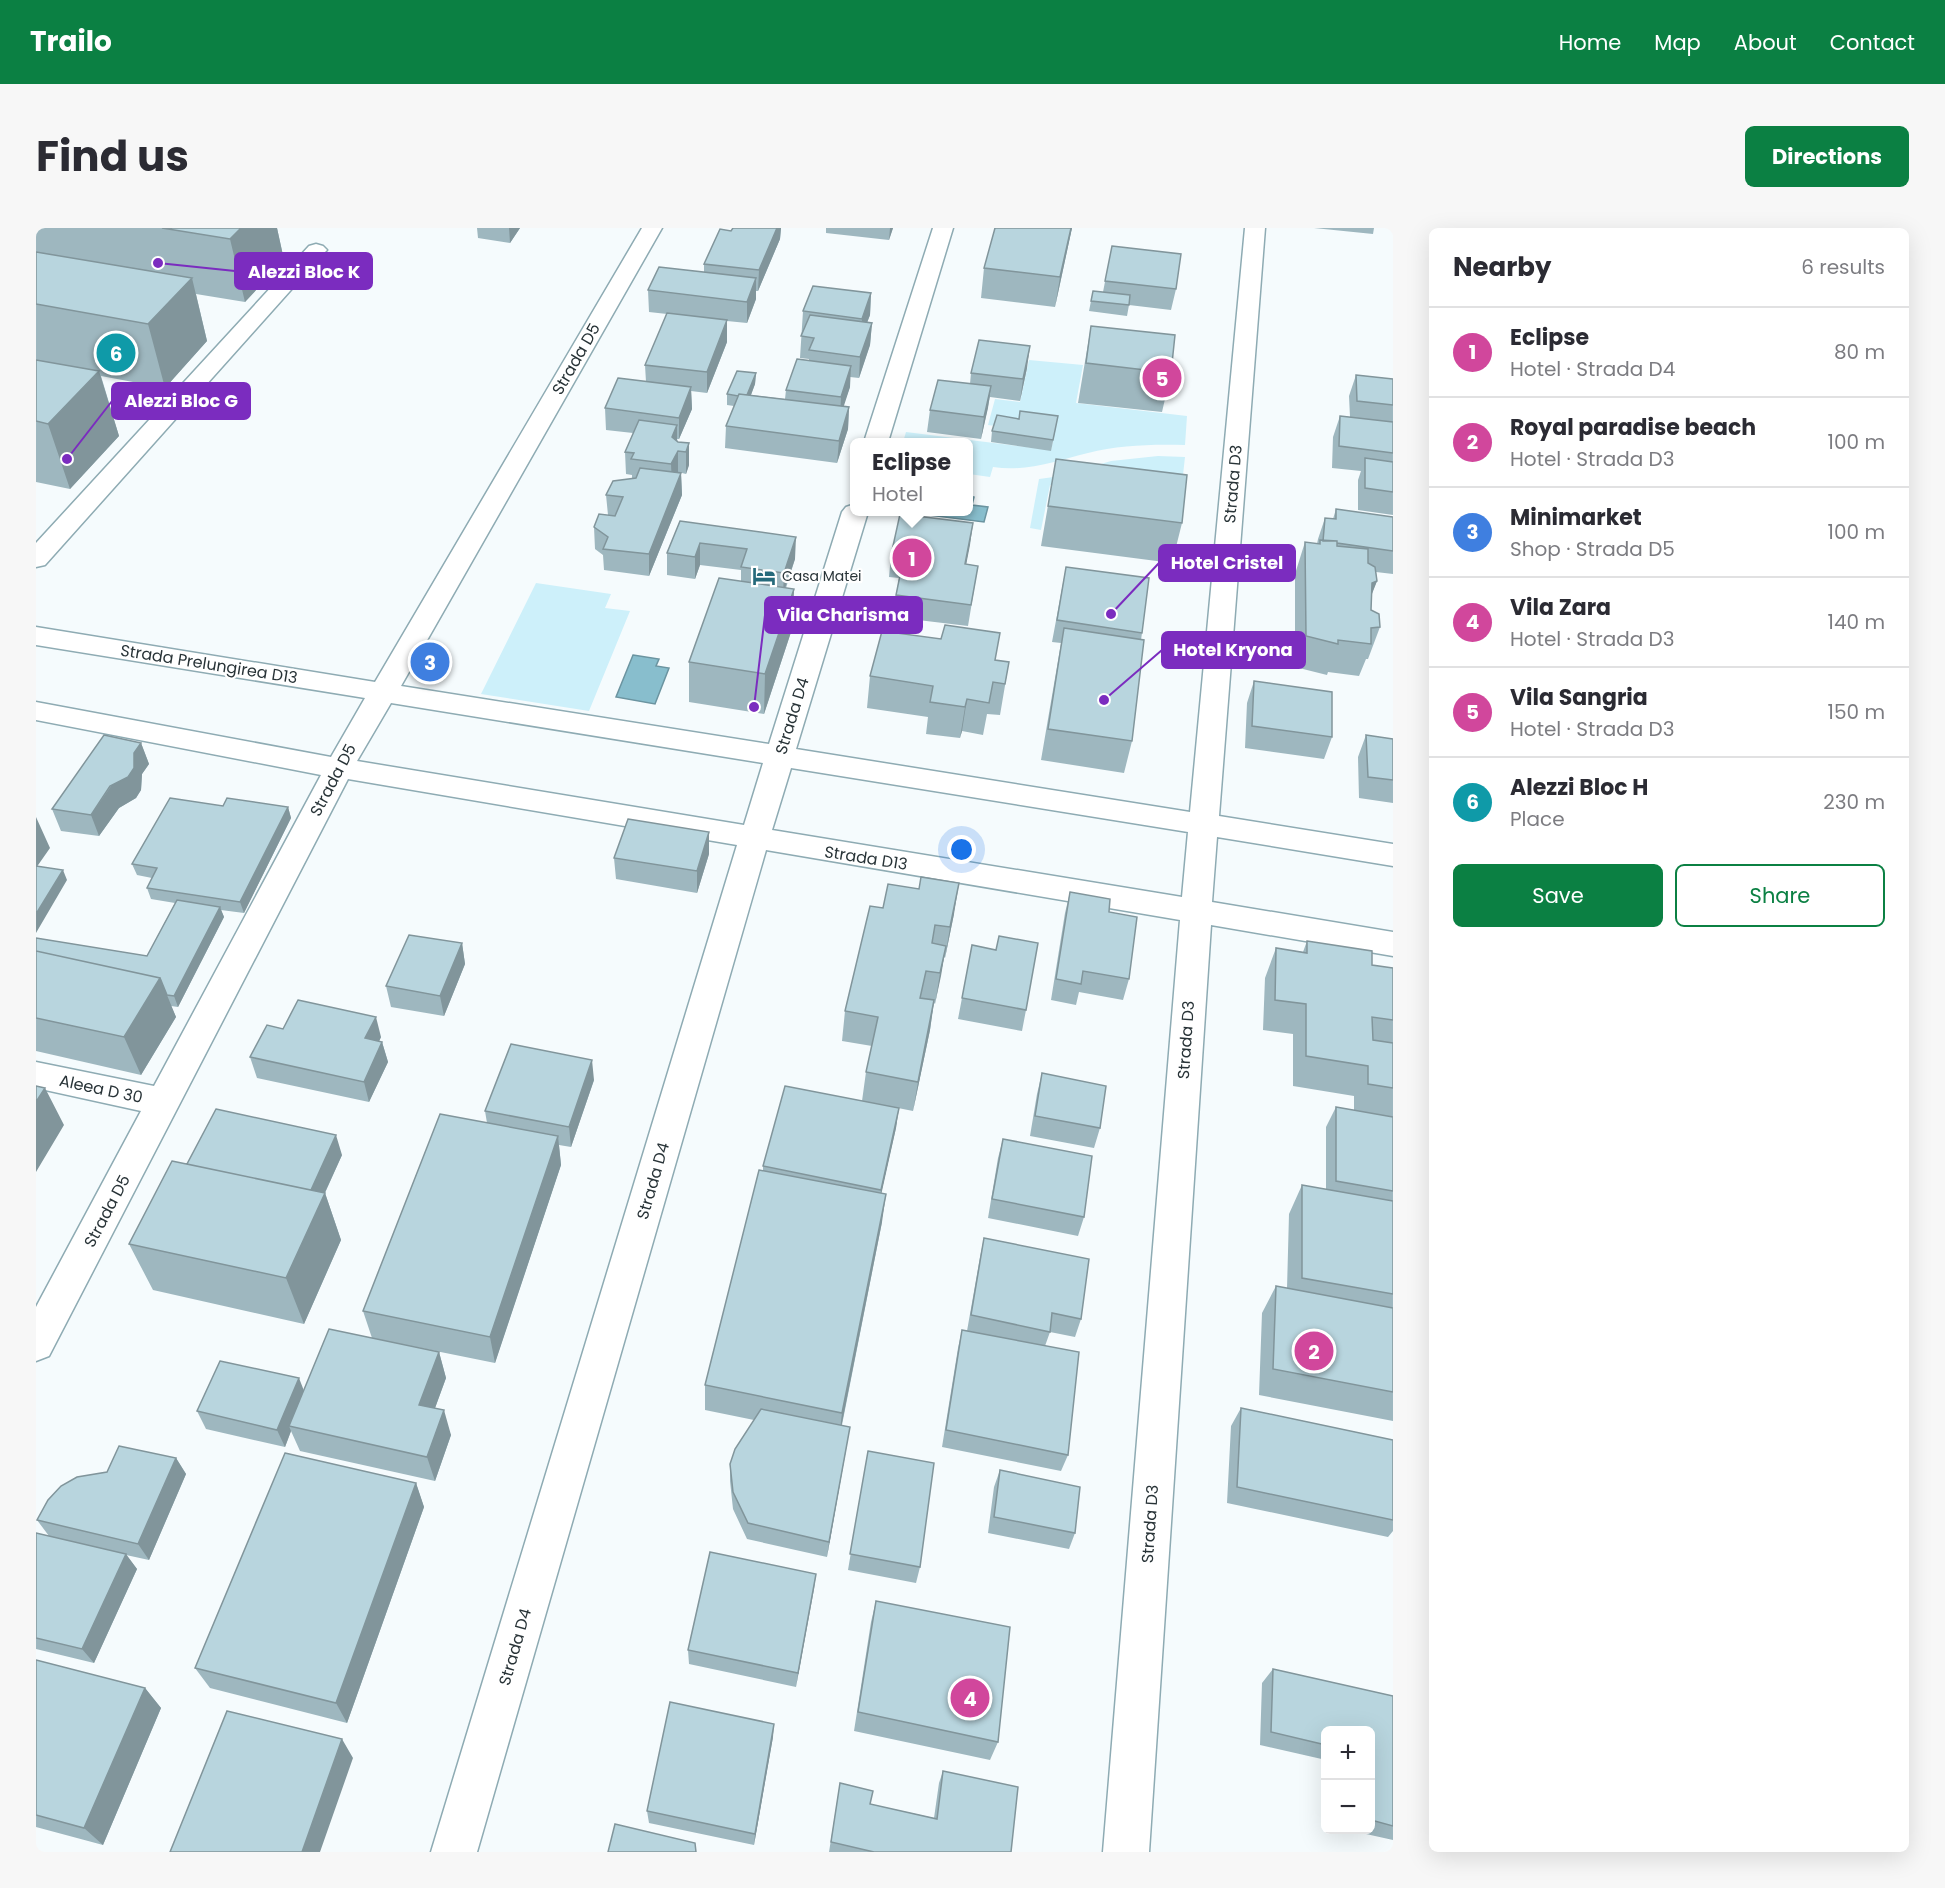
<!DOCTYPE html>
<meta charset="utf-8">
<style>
:root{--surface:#fff;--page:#f7f7f7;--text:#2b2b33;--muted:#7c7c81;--line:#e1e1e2;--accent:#0b8043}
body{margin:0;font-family:Poppins,sans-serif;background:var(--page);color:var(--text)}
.controls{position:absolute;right:18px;bottom:18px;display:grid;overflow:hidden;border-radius:9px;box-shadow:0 6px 24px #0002}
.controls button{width:54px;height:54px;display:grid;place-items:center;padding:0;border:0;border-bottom:2px solid var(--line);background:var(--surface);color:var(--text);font:30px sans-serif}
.you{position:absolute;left:926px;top:622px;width:21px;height:21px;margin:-15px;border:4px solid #fff;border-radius:50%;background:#1a73e8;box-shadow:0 0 0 9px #1a73e833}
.badge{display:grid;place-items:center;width:39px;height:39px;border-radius:50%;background:var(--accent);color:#fff;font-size:20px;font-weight:700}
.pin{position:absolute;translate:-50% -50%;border:3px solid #fff;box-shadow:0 2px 6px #0006}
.popup{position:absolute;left:814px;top:210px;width:123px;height:78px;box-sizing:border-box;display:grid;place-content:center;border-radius:9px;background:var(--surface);filter:drop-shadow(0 2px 4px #0005);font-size:20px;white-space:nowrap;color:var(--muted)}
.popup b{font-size:22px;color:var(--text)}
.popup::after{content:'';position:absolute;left:50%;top:100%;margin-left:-12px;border:12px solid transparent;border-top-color:var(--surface)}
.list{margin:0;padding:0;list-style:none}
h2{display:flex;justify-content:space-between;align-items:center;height:78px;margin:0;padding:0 24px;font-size:26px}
h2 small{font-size:20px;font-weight:400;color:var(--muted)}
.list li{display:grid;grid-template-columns:39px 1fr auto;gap:18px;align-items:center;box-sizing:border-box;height:90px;padding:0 24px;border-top:2px solid var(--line)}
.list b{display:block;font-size:22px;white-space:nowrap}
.list p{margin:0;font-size:20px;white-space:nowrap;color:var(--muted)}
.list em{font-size:20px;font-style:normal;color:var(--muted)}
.actions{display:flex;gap:12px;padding:18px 24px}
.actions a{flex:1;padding:14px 0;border:2px solid var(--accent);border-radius:9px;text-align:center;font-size:21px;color:var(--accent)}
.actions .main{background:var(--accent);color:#fff}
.map{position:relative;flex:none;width:1357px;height:1624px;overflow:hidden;border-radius:9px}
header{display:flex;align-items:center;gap:36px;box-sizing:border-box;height:84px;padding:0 30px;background:var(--accent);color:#fff}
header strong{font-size:28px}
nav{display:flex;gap:33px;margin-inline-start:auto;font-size:21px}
.intro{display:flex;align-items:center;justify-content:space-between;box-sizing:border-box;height:144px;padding:0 36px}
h1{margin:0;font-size:42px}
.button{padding:15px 27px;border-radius:9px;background:var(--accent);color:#fff;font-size:21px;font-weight:700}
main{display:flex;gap:36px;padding:0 36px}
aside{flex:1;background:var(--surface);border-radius:9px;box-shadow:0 6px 24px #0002}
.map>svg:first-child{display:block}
.green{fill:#cdf0fa}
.water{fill:#88becd;stroke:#6b94a0;stroke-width:1.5}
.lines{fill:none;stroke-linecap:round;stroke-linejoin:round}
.minor-casing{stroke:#8eabb3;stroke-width:3}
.minor{fill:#fff;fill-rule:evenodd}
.wall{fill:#9eb7bf}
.shaded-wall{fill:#81959b}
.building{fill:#b8d5de;stroke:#81959b;stroke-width:1.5}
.labels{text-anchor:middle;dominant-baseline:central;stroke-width:4.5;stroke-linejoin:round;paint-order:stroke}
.far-poi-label{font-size:14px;fill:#283337;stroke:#fff;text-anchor:start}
.street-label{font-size:16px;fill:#283337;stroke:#fff}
.leader{fill:none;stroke:#7b2cbf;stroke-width:2}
.callout-dot{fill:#7b2cbf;stroke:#fff;stroke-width:2}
.callout{fill:#7b2cbf;stroke:#7b2cbf;stroke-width:2}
.callout-label{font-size:18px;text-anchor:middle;font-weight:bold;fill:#fff}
</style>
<header>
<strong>Trailo</strong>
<nav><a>Home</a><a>Map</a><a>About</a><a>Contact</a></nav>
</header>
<div class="intro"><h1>Find us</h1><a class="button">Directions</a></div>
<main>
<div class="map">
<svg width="1357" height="1624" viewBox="0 0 1357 1624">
<rect width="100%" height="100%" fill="#f5fbfd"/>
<path class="green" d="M993 132 1047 137 1040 175 1151 188 1149 217C1117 216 1083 217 1052 225 1020 233 991 244 957 239L954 249 933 246V214H867L870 204 1015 222 1020 199 980 201 952 197 959 171 984 174Z
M1122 228 1149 229 1144 274 1014 257 1005 302 994 300 1003 251 1025 248 1075 233Z
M500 355 575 366 569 380 594 383 553 483 445 466Z"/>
<path class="water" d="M933 268 938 269 936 277 952 279 948 294 869 284H933Z
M597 427 623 431 620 438 633 440 619 476 580 469Z"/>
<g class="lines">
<g class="minor-casing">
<path id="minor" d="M606 0H626L365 458 733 516 806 284 810 279 819 276V284H832L760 521 1154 584 1209 0H1229L1183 588 1357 616V638L1181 609 1176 674 1357 704V728L1175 697 1113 1624H1067L1144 692 730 622 441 1624H395L701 617 312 551 13 1128 0 1133V1079L105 883 0 860V834L118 858 285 547 0 492V474L295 529 329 470 0 417V399L339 454ZM355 475 727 535 708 597 321 533ZM755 540 1152 604 1146 669 736 602Z
M897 0H917L852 214H828Z
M280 16 287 18 291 22 287 26 9 337 0 339V315L273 18Z"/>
</g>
<use href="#minor" class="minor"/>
</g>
<path class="wall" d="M0 0H241L248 32 209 74 160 66 171 113 129 160 65 148 83 208 34 261 0 254Z
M441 0H484L474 15 442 10Z
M697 0H745L744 11 722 63H720V71L711 95 691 93V114L671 165 655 163 656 181 643 211H641L642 214 653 215V237L650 246 642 244 645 245 646 267 613 348 568 342 567 327 559 321 558 299 572 287 570 267 596 250V247L590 246 589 224 597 205 570 202 569 180 610 154 609 137 631 86 613 84 612 62 668 44V36Z
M790 0H857L853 12 790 5Z
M959 0H1036L1019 79 945 70 948 40Z
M1278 0H1338L1337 6Z
M1076 18 1140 61 1135 82 1093 77 1091 88 1053 83 1057 63 1067 64Z
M835 65 834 87 831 95H836L834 117 823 150 814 149V159L807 178 813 179 812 201 801 235 689 220 690 198 698 178 691 177V166L720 145 719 156 715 167 749 171 750 162 773 132V131L764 130 767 83Z
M1055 98 1135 145 1126 184 1042 175Z
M991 140 984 173 954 169 945 211 891 204 894 182 934 156 935 145Z
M1320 147 1357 151V287L1322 282V252L1325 243 1296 240 1297 209 1304 188 1314 189 1313 168Z
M1020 199 1015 223 955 214 956 203Z
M1020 231 1146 295 1136 335 1005 318Z
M1300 281 1357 289V346L1340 344 1341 353 1335 367V382L1344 399 1332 431H1330L1323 448 1292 444 1291 447 1259 439V346L1269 314 1281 316 1282 311 1289 290 1297 291Z
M644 293 759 331 750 360 758 361 756 401 728 486 653 474V434L705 353V342L664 337 659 351 631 347V325Z
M937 295 930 336 942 338 932 398 857 389 860 367 863 350 853 349 855 327Z
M1030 339 1106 405 1105 412 1096 513 1088 545 1005 532 1025 415 1016 414Z
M959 432 973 434 964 487 951 486 947 507 926 503 924 510 890 506 892 489 831 480 834 448Z
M1218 453 1296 509 1288 531 1209 520 1211 475Z
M1330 507 1357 511V575L1323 570 1322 529Z
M105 515 113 536 106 546 105 562 100 570 83 580 63 608 25 603 16 581Z
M187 578 252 579 255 590 208 685 185 682 188 689 142 779 135 778 140 789 105 847 0 823V710L111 728 139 675 115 671 111 660 116 650 101 647 96 636Z
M673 626 661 665 580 651 578 630Z
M1034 664 1073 684 1093 751 1087 772 1043 764 1040 777 1015 772 1029 685Z
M847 680 918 686 909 730 908 729 899 776 898 775 894 802 877 883 862 880 860 900 845 965 846 994 806 1197 811 1216 791 1329 711 1311 697 1281 694 1253V1236L718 1192 669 1182V1157L727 943V938L826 873 830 844 836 818 806 813 809 783Z
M1271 713 1336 737 1357 740V1193L1223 1167 1226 1085 1240 1058 1251 1061 1253 986 1266 957 1290 962V899L1300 879 1318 882V868L1257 858V806L1227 802 1229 750 1240 720 1267 724Z
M426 715 429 736 408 788 355 779 350 758Z
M936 717 960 722 990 782 986 803 922 791Z
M247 801 345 809 343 813 346 814 352 834 333 874 221 850 214 829Z
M1006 845 1064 900 1058 920 994 908 1001 866Z
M558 852 535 919 523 917 525 937 459 1135 360 1115 403 1124 410 1150 399 1180 415 1207 399 1253 264 1223 255 1203 249 1219 170 1201 161 1183 268 1163 336 1110 327 1083 451 895 449 883Z
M967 911 1048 989 1042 1008 952 990 962 930Z
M306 927 289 965 305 1012 268 1096 117 1062 93 1016 151 936Z
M948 1010 1045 1091 1039 1109 1014 1104 1009 1118 1032 1227 1025 1243 906 1219 922 1120 926 1102 931 1103 944 1029Z
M1205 1180 1357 1212V1303L1352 1309 1191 1275 1195 1198Z
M832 1223 884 1339 880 1355 812 1342Z
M140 1230 150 1246 113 1332 90 1327 101 1341 58 1435 0 1421V1305L13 1308 1 1292 71 1244Z
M964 1242 1039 1305 1033 1321 952 1305 958 1259Z
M380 1255 388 1279 311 1495 174 1460 159 1440Z
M780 1346 760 1459 653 1436 652 1422Z
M840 1373 962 1514 954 1532 818 1503 835 1394Z
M0 1432 109 1460 125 1480 67 1617 0 1599Z
M1237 1441 1357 1468V1612L1312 1602H1335V1503H1290V1532L1224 1517 1226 1455Z
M737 1509 718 1617 613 1595 611 1583Z
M907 1543 975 1624H793L804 1555 834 1576 898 1590 903 1555Z"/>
<path class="shaded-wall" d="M205 0H241L248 32 209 74 194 11Z
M473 0H484L474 15Z
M741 0H745L744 11 722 63 723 42Z
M854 0H857L853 12Z
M1035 0H1036L1019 79 1024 49Z
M156 50 171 113 129 160 112 96Z
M720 50V71L711 95V74Z
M835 65 834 87 824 112 826 91Z
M691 92V114L671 165V144Z
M836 95 834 117 823 150 824 129Z
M994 118 991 140 984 173 987 151Z
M815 138 814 159 804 190 805 169Z
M63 143 83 208 34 261 12 196Z
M720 145 719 156 710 180V169Z
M955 158 952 180 945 211 948 189Z
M655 159 656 181 643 211V190Z
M813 179 812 201 801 235 803 213Z
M641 197V219L636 209Z
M653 215V237L650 246V224Z
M642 223V244L636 258 635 236Z
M645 245 646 267 613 348V326Z
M937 295 934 317 926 358 929 336Z
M760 309 759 331 747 366 748 345Z
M664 315V337L659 351V329Z
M1341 353 1329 384 1336 355Z
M758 361 756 401 728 486 729 446Z
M931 471 926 503 924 510 929 479Z
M105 515 113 536 106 546 105 562 100 570 83 580 63 608 55 587Z
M252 579 255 590 208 685 204 674Z
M0 589 14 620 0 640Z
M673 604V626L661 665V643Z
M27 642 31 652 0 705V686Z
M923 655 918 686 909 730 914 699Z
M184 679 188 689 142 779 138 768Z
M426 715 429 736 408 788 404 768Z
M910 718 905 748 899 776 904 745Z
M124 750 140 789 105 847 88 809Z
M898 772 894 802 877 883 882 854Z
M340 789 345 809 335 831 329 810Z
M346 814 352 834 333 874 328 854Z
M556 832 558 852 535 919 533 899Z
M9 860 28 897 0 944V874Z
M863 880 860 900 842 981 845 962Z
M300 907 306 927 280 984 273 965Z
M522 908 525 937 459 1135 454 1109Z
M289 965 305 1012 268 1096 250 1050Z
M850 966 846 994 803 1210 806 1185Z
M403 1124 410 1150 391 1202 383 1177Z
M263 1150 270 1168 253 1198 255 1203 249 1219 241 1202Z
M408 1182 415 1207 399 1253 391 1229Z
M814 1199 811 1216 791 1329 793 1314Z
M140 1230 150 1246 113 1332 102 1316Z
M380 1255 388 1279 311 1495 300 1475Z
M90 1326 101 1341 58 1435 46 1421Z
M780 1346 778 1361 760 1459 762 1445Z
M109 1460 125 1480 67 1617 48 1600Z
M738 1496 737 1509 718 1617 719 1606Z
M306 1511 317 1530 284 1624H266Z"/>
<path class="building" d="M126 0H205L194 11Z
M697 0H741L723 42 668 36 684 1 695 3Z
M959 0H1035L1024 49 948 40Z
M1076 18 1145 26 1140 61 1069 53Z
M0 24 156 50 112 96 0 76Z
M623 39 720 50 711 74 612 62Z
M777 58 835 65 826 91 767 83Z
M1057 63 1094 67 1093 77 1055 73Z
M631 85 691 92 671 144 609 137Z
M774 87 836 95 824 129 773 122 778 110 765 108Z
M1055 98 1139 107 1135 145 1050 135Z
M943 112 994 118 987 151 935 145Z
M761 131 815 138 805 169 750 162Z
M0 132 63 143 12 196 0 193Z
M701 143 720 145 711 167 703 166 702 168 691 166Z
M1320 147 1357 151V177L1321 173Z
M582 150 655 159 643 190 569 180Z
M902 152 955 158 948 189 894 182Z
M703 166 813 179 803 213 690 198Z
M984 183 1022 188 1017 212 956 203 961 187 983 191Z
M1304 188 1357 194V225L1303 218Z
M603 192 641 197 636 209 642 214 653 215 650 224 642 223 635 236 595 231 598 225 589 224Z
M1329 230 1357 234V264L1329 260Z
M1020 231 1151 247 1146 295 1012 278Z
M604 240 645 245 613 326 567 321 572 309 558 299 563 286 579 288 587 269 570 267 577 253 600 250Z
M1300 281 1357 289V323L1301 315V313H1287L1289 290 1300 291Z
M864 286 937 295 929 336 942 338 935 377 860 367 868 328 855 327Z
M644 293 760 309 748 345 705 339 711 321 664 315 659 329 631 325Z
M1284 312 1301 313V318L1332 321V335L1339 339 1341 353 1336 355 1335 382 1343 386 1344 399 1335 400V416L1302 412V416L1270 408 1269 314 1284 316Z
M1030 339 1113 350 1106 405 1021 392Z
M683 350 758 361 729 446 653 434Z
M909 397 964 405 959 432 973 434 969 456 957 454 953 475 931 471 929 479 894 474 897 458 834 448 846 403 905 411Z
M1028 400 1108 412 1096 513 1012 501Z
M1218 453 1296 464V509L1216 498Z
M68 507 105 515 98 525V540L92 549 74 558 55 587 16 581Z
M1330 507 1357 511V552L1332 549Z
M134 570 187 578 191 570 252 579 204 674 111 660 121 640 96 636Z
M592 591 673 604 661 643 578 630Z
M0 638 27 642 0 686Z
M885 649 923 655 914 699 899 697 896 715 910 718 904 745 890 743 884 770 898 772 882 854 830 844 842 789 809 783 834 678 847 680 852 656 883 661Z
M1034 664 1074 671 1073 684 1101 689 1093 751 1047 743 1045 756 1020 751Z
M141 672 184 679 138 768 131 767 124 750 0 723V710L111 728Z
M373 707 426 715 404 768 350 758Z
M963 708 1002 715 990 782 926 770 936 717 960 722Z
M1271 713 1336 723V737L1357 740V792L1336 789 1337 812 1357 815V860L1332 856V838L1270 828V776L1239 772 1240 720 1271 725Z
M0 723 124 750 88 809 0 790Z
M262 772 340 789 329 810 346 814 328 854 214 829 231 797 247 801Z
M475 816 556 832 533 899 449 883Z
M1006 845 1070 858 1064 900 999 888Z
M0 858 9 860 0 874Z
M749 858 863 880 845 962 727 938Z
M1300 879 1357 889V963L1300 953Z
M180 881 300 907 275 962 151 936Z
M404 886 522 908 454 1109 327 1083Z
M967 911 1056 928 1048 989 956 971Z
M136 933 289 965 250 1050 93 1016Z
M723 942 850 966 806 1185 669 1157Z
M1266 957 1357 973V1066L1266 1050Z
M948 1010 1053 1031 1045 1091 1016 1085 1014 1104 935 1087Z
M1240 1058 1357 1080V1164L1237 1141Z
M293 1101 403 1124 383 1177 408 1182 391 1229 253 1198Z
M926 1102 1043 1124 1032 1227 910 1202Z
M184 1133 263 1150 241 1202 161 1183Z
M1205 1180 1357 1212V1292L1201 1259Z
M725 1181 814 1199 793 1314 712 1295 697 1264 694 1236 699 1221Z
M83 1218 140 1230 102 1316 1 1292 12 1272 25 1258 41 1249 71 1244Z
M832 1223 898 1235 884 1339 814 1326Z
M249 1225 380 1255 300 1475 159 1440Z
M964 1242 1044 1259 1039 1305 958 1289Z
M0 1305 90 1326 46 1421 0 1410Z
M674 1324 780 1346 762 1445 652 1422Z
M840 1373 974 1399 962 1514 822 1484Z
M0 1432 109 1460 48 1600 0 1587Z
M1237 1441 1357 1468V1598L1335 1592V1503H1290V1517L1235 1504Z
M634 1474 738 1496 719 1606 611 1583Z
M191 1483 306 1511 266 1624H134Z
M907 1543 982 1559 975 1624H838L795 1614 804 1555 837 1563 834 1576 901 1591Z
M579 1596 659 1615 660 1624H572Z"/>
<defs>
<g id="hotel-bare" transform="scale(1.8)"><path d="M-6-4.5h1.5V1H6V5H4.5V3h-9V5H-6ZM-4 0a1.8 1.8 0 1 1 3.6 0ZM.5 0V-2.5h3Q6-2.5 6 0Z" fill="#266a7b" stroke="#fff" stroke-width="2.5" paint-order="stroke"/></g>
</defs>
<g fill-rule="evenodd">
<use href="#hotel-bare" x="728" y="348"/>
</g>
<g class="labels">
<g class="far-poi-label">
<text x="746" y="348">Casa Matei</text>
</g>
<g class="street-label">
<text transform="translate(540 131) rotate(-60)">Strada D5</text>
<text transform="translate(1197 256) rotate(-85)">Strada D3</text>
<text transform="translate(173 436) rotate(9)">Strada Prelungirea D13</text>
<text transform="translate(756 488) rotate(-73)">Strada D4</text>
<text transform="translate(297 552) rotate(-62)">Strada D5</text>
<text transform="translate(830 630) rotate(9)">Strada D13</text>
<text transform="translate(1150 812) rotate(-86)">Strada D3</text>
<text transform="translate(65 861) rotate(12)">Aleea D 30</text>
<text transform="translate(617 953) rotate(-74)">Strada D4</text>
<text transform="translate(71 983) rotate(-62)">Strada D5</text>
<text transform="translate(1114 1296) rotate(-86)">Strada D3</text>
<text transform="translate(479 1419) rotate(-74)">Strada D4</text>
</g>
</g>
<path class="leader" d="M122 35L199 43M31 231L76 173M1075 386L1123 335M718 479L729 387M1068 472L1126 422"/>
<g class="callout-dot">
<circle cx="122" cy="35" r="6"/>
<circle cx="31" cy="231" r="6"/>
<circle cx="1075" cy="386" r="6"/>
<circle cx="718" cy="479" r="6"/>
<circle cx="1068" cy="472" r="6"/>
</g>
<g class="callout">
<rect x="199" y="25" width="137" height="36" rx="6"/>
<rect x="76" y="155" width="138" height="36" rx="6"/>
<rect x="1123" y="317" width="136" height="36" rx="6"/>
<rect x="729" y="369" width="157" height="36" rx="6"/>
<rect x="1126" y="404" width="143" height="36" rx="6"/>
</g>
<g class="callout-label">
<text x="268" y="50">Alezzi Bloc K</text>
<text x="145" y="179">Alezzi Bloc G</text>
<text x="1191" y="341">Hotel Cristel</text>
<text x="807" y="393">Vila Charisma</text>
<text x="1197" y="428">Hotel Kryona</text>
</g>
</svg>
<div class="controls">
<button>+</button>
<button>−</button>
</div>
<div class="you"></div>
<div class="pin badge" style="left:876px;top:330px;background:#d1479c">1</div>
<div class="popup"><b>Eclipse</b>Hotel</div>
<div class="pin badge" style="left:1278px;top:1123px;background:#d1479c">2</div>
<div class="pin badge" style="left:394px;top:434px;background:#3f7fe0">3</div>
<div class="pin badge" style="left:934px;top:1470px;background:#d1479c">4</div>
<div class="pin badge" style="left:1126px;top:150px;background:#d1479c">5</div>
<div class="pin badge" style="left:80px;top:125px;background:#0f9aa8">6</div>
</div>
<aside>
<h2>Nearby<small>6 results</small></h2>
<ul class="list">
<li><span class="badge" style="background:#d1479c">1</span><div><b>Eclipse</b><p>Hotel · Strada D4</p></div><em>80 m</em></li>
<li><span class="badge" style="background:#d1479c">2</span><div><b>Royal paradise beach</b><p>Hotel · Strada D3</p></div><em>100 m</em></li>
<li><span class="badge" style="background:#3f7fe0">3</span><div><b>Minimarket</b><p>Shop · Strada D5</p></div><em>100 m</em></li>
<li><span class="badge" style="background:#d1479c">4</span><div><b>Vila Zara</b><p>Hotel · Strada D3</p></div><em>140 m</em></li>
<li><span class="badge" style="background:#d1479c">5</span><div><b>Vila Sangria</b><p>Hotel · Strada D3</p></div><em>150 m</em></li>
<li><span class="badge" style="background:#0f9aa8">6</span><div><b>Alezzi Bloc H</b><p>Place</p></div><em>230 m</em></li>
</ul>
<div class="actions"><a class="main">Save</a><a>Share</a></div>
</aside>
</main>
